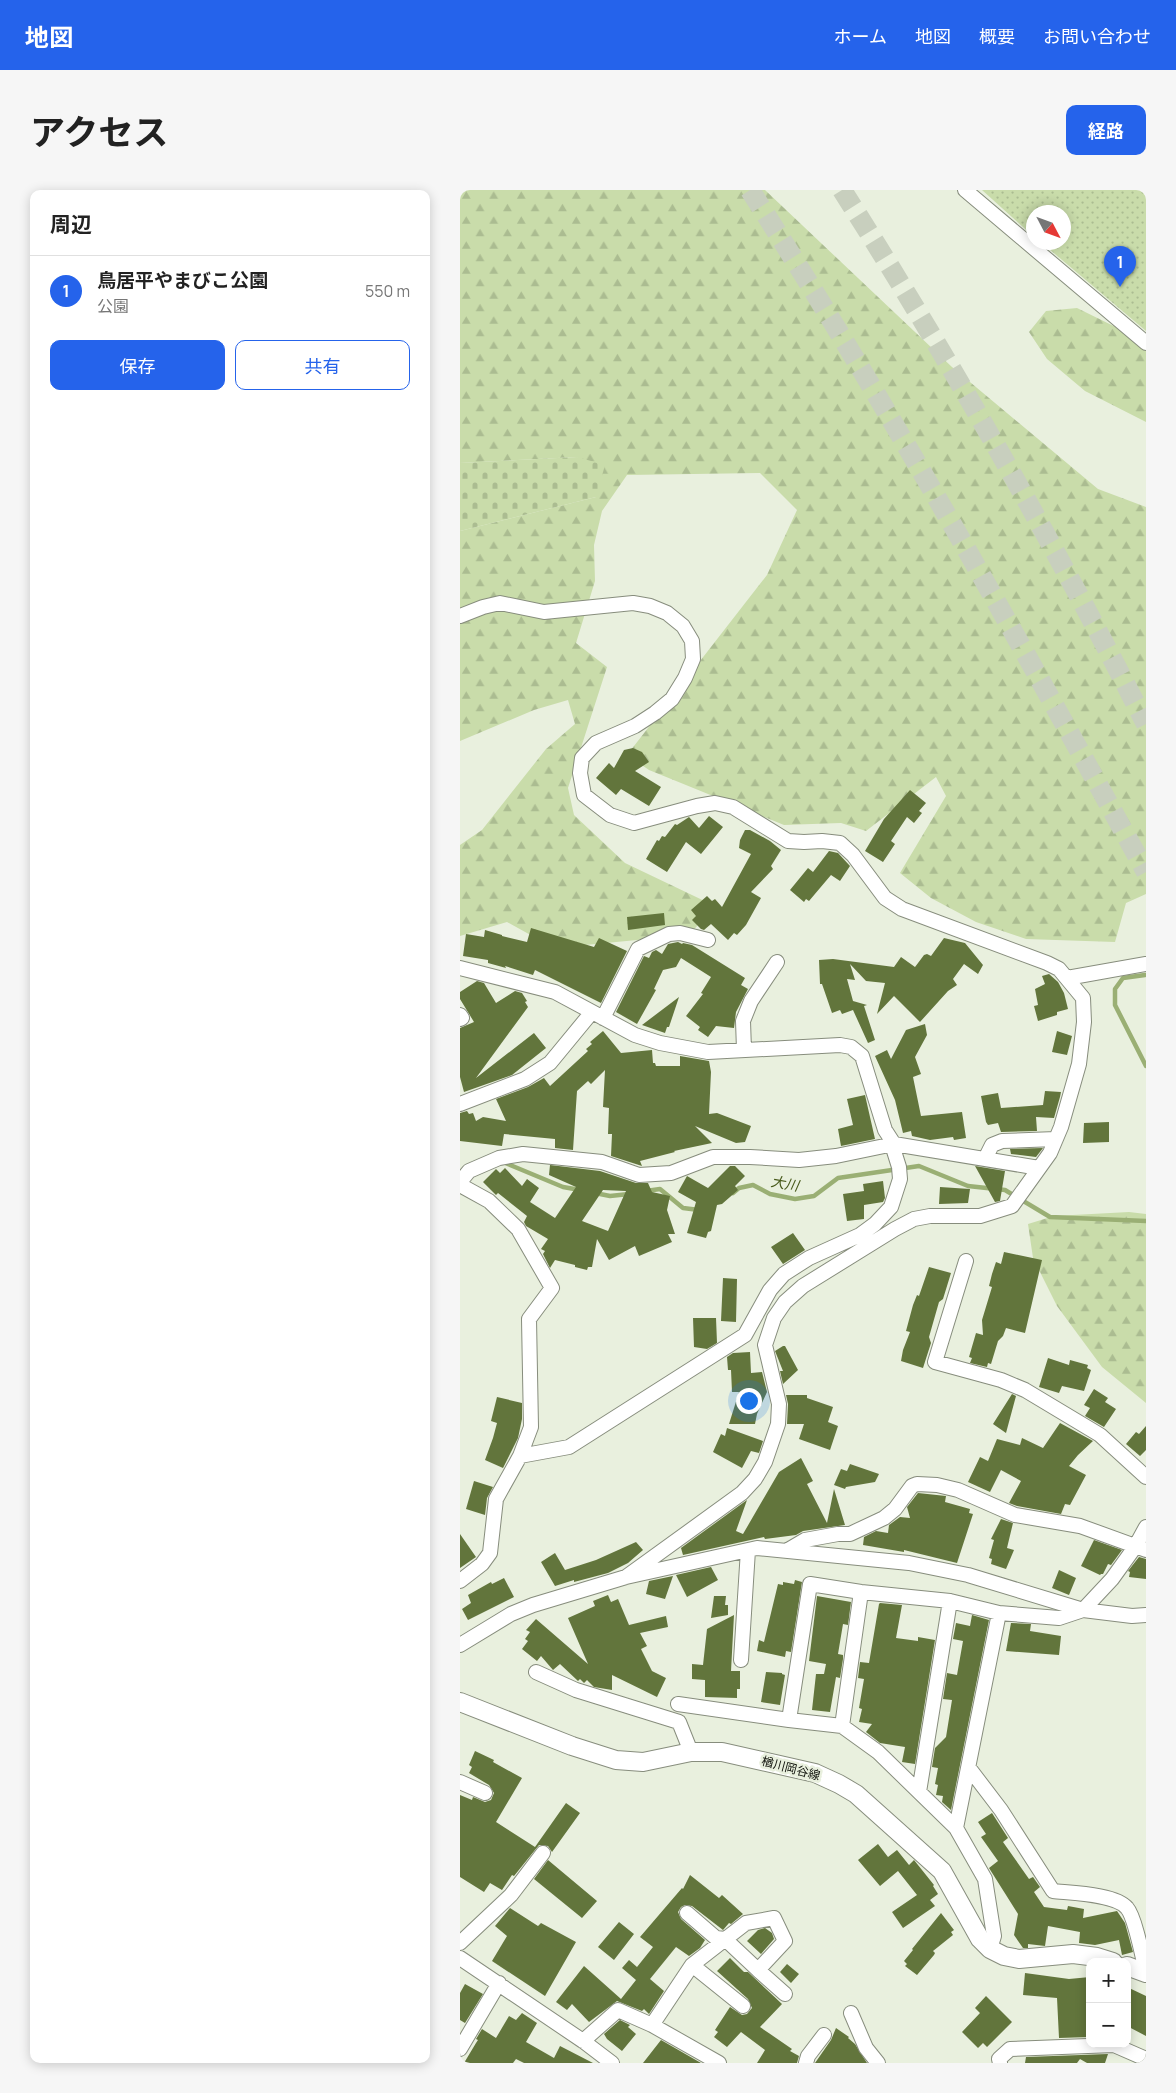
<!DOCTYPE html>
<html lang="ja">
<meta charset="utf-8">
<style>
:root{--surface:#fff;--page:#f6f6f6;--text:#222;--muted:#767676;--line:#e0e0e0;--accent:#2563eb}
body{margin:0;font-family:Manrope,"Noto Sans JP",sans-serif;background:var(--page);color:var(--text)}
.controls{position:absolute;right:15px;bottom:15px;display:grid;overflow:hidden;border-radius:10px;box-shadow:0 2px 12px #0003}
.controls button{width:45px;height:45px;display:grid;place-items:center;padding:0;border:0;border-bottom:1px solid var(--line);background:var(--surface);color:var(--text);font:25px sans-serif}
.compass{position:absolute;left:566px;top:15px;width:45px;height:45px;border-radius:50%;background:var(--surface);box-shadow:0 2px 12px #0003;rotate:131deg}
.you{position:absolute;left:288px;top:1210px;width:18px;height:18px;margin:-12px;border:4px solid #fff;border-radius:50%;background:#1a73e8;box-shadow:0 0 0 8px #1a73e833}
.badge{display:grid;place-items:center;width:32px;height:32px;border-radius:50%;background:var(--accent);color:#fff;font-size:16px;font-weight:700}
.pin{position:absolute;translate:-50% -41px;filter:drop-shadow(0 1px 2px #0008)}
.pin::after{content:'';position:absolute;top:26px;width:18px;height:15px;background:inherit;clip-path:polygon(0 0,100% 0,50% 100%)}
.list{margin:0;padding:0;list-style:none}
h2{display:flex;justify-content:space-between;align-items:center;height:65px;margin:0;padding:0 20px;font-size:21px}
h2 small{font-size:16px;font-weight:400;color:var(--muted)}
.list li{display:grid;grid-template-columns:32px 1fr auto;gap:15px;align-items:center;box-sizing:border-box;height:70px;padding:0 20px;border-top:1px solid var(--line)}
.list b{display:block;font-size:19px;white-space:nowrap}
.list p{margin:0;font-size:16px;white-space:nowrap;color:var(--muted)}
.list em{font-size:16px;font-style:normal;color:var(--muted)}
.actions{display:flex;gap:10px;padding:15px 20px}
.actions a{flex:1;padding:11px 0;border:1px solid var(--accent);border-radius:10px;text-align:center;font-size:18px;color:var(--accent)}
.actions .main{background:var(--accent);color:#fff}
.map{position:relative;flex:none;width:686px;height:1873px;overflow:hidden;border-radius:10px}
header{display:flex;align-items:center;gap:30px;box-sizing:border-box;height:70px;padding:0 25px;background:var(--accent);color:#fff}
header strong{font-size:24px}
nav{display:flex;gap:28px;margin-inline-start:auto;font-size:18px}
.intro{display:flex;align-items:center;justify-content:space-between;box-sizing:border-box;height:120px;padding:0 30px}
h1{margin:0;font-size:35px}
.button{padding:12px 22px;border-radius:10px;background:var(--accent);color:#fff;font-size:18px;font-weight:700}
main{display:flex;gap:30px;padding:0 30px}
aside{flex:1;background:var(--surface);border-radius:10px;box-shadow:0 2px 12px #0003}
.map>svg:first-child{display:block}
.grass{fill:url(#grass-dots)}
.forest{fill:url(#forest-firs)}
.cemetery{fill:url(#cemetery-stones)}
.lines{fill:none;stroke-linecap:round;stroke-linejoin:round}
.stream{stroke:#9aaf74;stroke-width:4.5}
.building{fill:#62753c;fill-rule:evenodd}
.highway-tunnel{stroke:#c8cfbe;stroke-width:20;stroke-dasharray:20 10;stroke-linecap:butt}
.minor-casing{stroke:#878d7d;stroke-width:16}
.major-casing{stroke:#878d7d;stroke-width:20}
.minor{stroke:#fff;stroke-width:14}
.major{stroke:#fff;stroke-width:18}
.labels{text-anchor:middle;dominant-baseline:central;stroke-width:5;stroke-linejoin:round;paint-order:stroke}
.street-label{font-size:12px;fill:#0f110b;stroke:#e9f0de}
.water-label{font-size:14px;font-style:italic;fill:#485a1b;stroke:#e9f0de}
</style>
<header>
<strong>地図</strong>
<nav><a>ホーム</a><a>地図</a><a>概要</a><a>お問い合わせ</a></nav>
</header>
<div class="intro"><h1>アクセス</h1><a class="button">経路</a></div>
<main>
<aside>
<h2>周辺<small></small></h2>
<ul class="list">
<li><span class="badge">1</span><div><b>鳥居平やまびこ公園</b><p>公園</p></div><em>550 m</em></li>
</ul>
<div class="actions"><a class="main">保存</a><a>共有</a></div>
</aside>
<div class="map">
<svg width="686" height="1873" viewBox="0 0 686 1873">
<defs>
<pattern id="grass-dots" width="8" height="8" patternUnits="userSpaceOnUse" patternTransform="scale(1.25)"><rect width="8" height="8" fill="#c9dcaa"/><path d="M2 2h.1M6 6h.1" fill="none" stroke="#abbc91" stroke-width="1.8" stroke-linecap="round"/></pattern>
<pattern id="forest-firs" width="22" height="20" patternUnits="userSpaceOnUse" patternTransform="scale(1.25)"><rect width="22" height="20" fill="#c9dcaa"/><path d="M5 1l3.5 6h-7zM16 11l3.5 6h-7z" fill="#abbc91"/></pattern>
<pattern id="cemetery-stones" width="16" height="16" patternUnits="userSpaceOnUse" patternTransform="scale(1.25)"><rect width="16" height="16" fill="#c9dcaa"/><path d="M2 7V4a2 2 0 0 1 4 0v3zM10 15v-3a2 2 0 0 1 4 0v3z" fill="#abbc91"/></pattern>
</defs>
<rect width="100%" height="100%" fill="#e9f0de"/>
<path class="grass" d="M522 0H686V141L582 53 604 52V22H574L573 46Z"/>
<path class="forest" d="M0 0H305L492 177 638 299 686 317V704L666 713 655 752 566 749 516 732 471 708 440 683 486 606 476 587 406 641 381 633 324 635 189 580 167 565 307 385 337 320 300 283 167 285 142 321 134 355 135 391 116 453 147 477 108 598 114 625 165 673 255 716 229 745 94 758 47 732 0 746V655L22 640 86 559 115 534 108 510 74 520 0 551V341L136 307 117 267 0 273Z
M617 118 680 149 686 154V232L625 201 587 169 569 142 586 121Z
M669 1022 686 1024V1213L642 1177 597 1116 573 1068 568 1034 594 1026Z"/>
<path class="cemetery" d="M117 267 145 275 136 307 0 341V273Z"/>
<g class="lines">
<path class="stream" d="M685 785 663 788 655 799V815L686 876
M43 972 103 997 120 1000
M186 1001 200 999 223 1018 239 1020
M135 1003 150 1006 169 1004
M273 1003 279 998 293 995 310 1004 335 1009 354 1006 378 988 459 976 508 996 545 1000 590 1027 686 1031"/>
</g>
<path class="building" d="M173 558 182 562 189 572 175 581 201 597 189 616 161 599 156 605 136 588 149 573 154 578 164 560Z
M450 600 466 613 459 621 462 623 454 633 447 627 431 651 435 654 423 672 405 661 424 629Z
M249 626 263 637 241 664 226 652 207 682 186 669 197 650 199 651 202 646 205 647 215 634 217 635 229 627 239 638Z
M285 640H290L310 651 321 660 311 676 313 679 291 702 301 708 286 735 277 745 274 743 268 750 251 734 244 740 241 739 232 730 236 726 231 720 247 706 252 711 255 709 262 717 291 664 279 658 280 650Z
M369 661 378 663 390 676 380 691 371 685 349 711 346 709 344 712 330 700 348 678 353 682Z
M204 723 205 735 168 740 167 727Z
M71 738 134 757 139 748 167 761 141 813 75 780 73 785 45 776 46 778 28 773V770L3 766 6 744 24 747 25 740 42 745V746L67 752Z
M484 748 505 753 523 775 518 784 504 774 493 789 497 795 488 801 460 832 434 806 417 824 425 793 406 791 390 774 395 790 387 789 393 811 407 815 404 816 415 850 408 853 393 820 382 824 380 820 372 823 362 794H360L359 770 373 769 434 777 441 767 455 777 464 765 467 764 471 766Z
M218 752 222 754 223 753 232 755 285 788 281 795 288 799 276 822 274 838 256 836 248 847 238 840 240 837 226 826 243 804 241 803 251 787 221 768 216 777 203 780 194 799 196 800 177 834 156 822 184 766 189 768 192 762 196 760 202 764 208 754Z
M589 784 598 792 604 803 608 819 597 822V825L578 831 574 816 578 815 575 799 585 794 582 786Z
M17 791 24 793 36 813 55 801 62 803 67 811 65 812 68 817 16 888 74 843 86 858 52 885 4 902 0 887V838L14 832 0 809V802Z
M219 807 209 837H207L205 843 182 835Z
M465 834 467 845 455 867 461 884 453 887 461 926 502 922 506 948 494 950 493 947 470 950 452 946 451 941 443 943 435 910 415 866 427 860 431 869 446 840Z
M143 841 161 863 192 860 193 873H195L196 876H220V866L249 871 251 882 249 924 257 923 291 936 285 952 276 953 235 936 252 953 214 961 215 962 180 971 182 976 151 966 152 944H148L149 918 143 917 145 880 131 894 128 891 117 901 113 960 95 958V949L44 944 42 956 0 951V923L7 921 9 924 13 923 16 931 23 927 46 931 36 909 68 897 84 888 90 896 128 861 126 859 132 854 130 852Z
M597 841 612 846 607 865 592 862Z
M585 901 601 902 600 907 594 928 576 927 577 941 541 942 538 933 528 935 526 932 521 906 538 903 541 918 583 915Z
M405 905 415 949 381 956 378 939 393 935 387 909Z
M649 932V952L623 953 624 933Z
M583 958 576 967 551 964 550 959Z
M90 975 140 981 176 993H188L192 1002 210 1006 207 1020 215 1044H208L212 1052 179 1066 175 1056 149 1070 137 1049 132 1077H128L127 1080 115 1077V1075L95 1070 90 1078 83 1064 85 1061 81 1059 88 1049 66 1036 64 1032 67 1026 38 1003 36 1005 23 992 36 979 40 983 45 978 62 996 67 989 79 998 70 1012 95 1028 116 997 89 985ZM143 1000 166 1001 148 1041 122 1031Z
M270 976H275L285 986 275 996 278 1000 262 1014 257 1015 251 1041 248 1042 246 1048 227 1043 236 1012 218 1002 227 986 248 998Z
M515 976 545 981 540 1011 535 1012Z
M423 991 425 1008 423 1012 404 1015V1029L387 1031 383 1004 404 1001 403 994Z
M480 997 510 999 508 1013 479 1014Z
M333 1043 345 1060 323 1074 311 1057Z
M544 1062 582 1070 565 1143 546 1138 543 1146 538 1151 531 1174 528 1173 527 1177 510 1173 512 1168 509 1167 516 1143 523 1145 522 1130 532 1097 529 1096 532 1084 536 1072 541 1074Z
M469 1077 491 1083 483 1109 479 1112 469 1147 471 1153 463 1178 441 1171 443 1160 450 1142 446 1141 453 1115 457 1105 459 1106Z
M263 1088 277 1089 276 1132 261 1131Z
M233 1128H256L257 1153 247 1159 234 1157Z
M323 1156H325L338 1180 323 1194 320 1181H323L315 1161Z
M290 1162 291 1183 302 1182 307 1202 297 1224 295 1234H269L279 1202H272L271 1180H268L267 1167 273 1163Z
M588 1168 609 1175 610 1170 628 1175 627 1178 631 1180 624 1201 602 1196 599 1203 579 1197Z
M634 1199 648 1208 645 1212 656 1219 644 1237 625 1226 630 1218 624 1215Z
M552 1204 556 1206 546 1243 533 1234Z
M326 1205H347V1208L373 1217 368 1232 378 1236 370 1260 339 1249 344 1234H327L328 1214Z
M37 1207 62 1213V1229L58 1248 43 1278 25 1270 33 1248 37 1233 31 1231Z
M600 1233 633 1251 618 1265 609 1276 626 1285 610 1315 605 1314 601 1324 557 1316 549 1313 561 1291 541 1280 530 1302 508 1292 520 1267 528 1271 537 1249 560 1255 562 1248 583 1258Z
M686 1236V1260L680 1266 666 1254 676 1242 679 1244Z
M267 1238 303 1251 299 1263 291 1261 282 1278 253 1262 261 1244 265 1246Z
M341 1268 353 1291 347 1294 367 1333 374 1299 385 1335 343 1341 336 1345 305 1349 304 1347 223 1365 221 1358 287 1310 276 1341 283 1344 319 1282Z
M390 1274 419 1284 415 1292 386 1297 385 1299 374 1295 381 1279 387 1281Z
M14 1291 33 1297 27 1308 25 1325 6 1319Z
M458 1303 486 1306 485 1312 510 1319 509 1323 513 1324 497 1373 444 1360V1362L403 1355 404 1347 416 1341 428 1343 429 1335 440 1327 450 1328 447 1317Z
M541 1329 553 1333 547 1358 554 1360 546 1379 531 1374 532 1369 529 1368 534 1350 531 1349Z
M0 1344 16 1367 0 1378Z
M634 1350 662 1360 651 1375 648 1374 643 1384H641L640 1385 621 1376Z
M176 1352 183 1360 168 1373 148 1383 114 1392V1390L95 1396 81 1372 95 1363 105 1380 136 1370Z
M679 1367 686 1369V1389L669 1387 670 1382 668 1381Z
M251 1377 258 1390 227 1407 216 1385Z
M599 1380 616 1388 609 1405 592 1398Z
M213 1386 205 1409 186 1404 189 1391Z
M44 1388 54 1407 8 1430 2 1419 11 1413 8 1405 31 1392 32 1394Z
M335 1390 342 1392 331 1462 326 1461 325 1467 297 1461 299 1450 304 1452 318 1394 323 1395V1392L334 1394Z
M148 1405 151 1412 158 1409 169 1435 206 1426 208 1437 180 1443 187 1456 181 1459 192 1481 206 1488 197 1507 152 1485V1500L134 1497 127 1490 124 1493 120 1489 118 1491 100 1474 93 1480 81 1466 77 1471 62 1459 68 1451 65 1449 70 1442 66 1440 76 1429 128 1474 108 1428 135 1416 133 1411Z
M254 1406H266L265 1415H268V1425L251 1428Z
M357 1406 391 1412 388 1435 383 1434 378 1464 383 1465V1469L380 1488 376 1487 370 1522 352 1520 356 1484H364L366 1474 349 1471Z
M420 1413 442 1415 436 1448 458 1451V1447L475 1450 455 1574 442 1572 445 1557 420 1553 406 1542 412 1534 399 1532 402 1519 399 1518 404 1489 398 1488 400 1472 409 1473 419 1414Z
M274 1425 271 1481H280V1499H277V1508L245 1507V1490L232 1489V1474L243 1475 247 1439Z
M512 1425 529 1430 491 1620 482 1612 483 1606 476 1605 478 1595 475 1594 478 1578 472 1577 475 1558 486 1547 492 1510 483 1509 487 1483 497 1485 503 1451 493 1449 496 1433 510 1436Z
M551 1433 571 1434 570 1441 601 1446 599 1465 546 1461Z
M306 1482 322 1483V1484L325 1485 320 1515 301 1512Z
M15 1561 34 1570 33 1572 62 1588 36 1632 75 1657 106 1613 120 1623 92 1662 88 1656 79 1655 54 1686 52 1685 42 1700 30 1693 24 1702 0 1687V1605L12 1610 13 1607 25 1612 31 1610 34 1603 29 1595 9 1583 12 1577 9 1575Z
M532 1623 548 1648 543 1652 569 1689 573 1687 580 1697 574 1702 584 1717 607 1720 608 1716 624 1719 623 1728 657 1721 665 1733 673 1762 662 1765 659 1750 635 1755 619 1753 620 1742 588 1736 585 1756 568 1754V1758H563L554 1745 558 1724 529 1678 538 1671 521 1647 526 1644 518 1632Z
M418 1654 428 1667 437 1660 449 1675 454 1670 474 1695 473 1696 478 1704 470 1710 475 1716 443 1738 432 1722 457 1705 438 1681 420 1696 398 1670Z
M88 1670 137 1711 122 1728 74 1689Z
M230 1685 259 1708 262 1705 283 1724 271 1734 269 1733 263 1740 232 1716 225 1715 221 1717 218 1722 221 1729 245 1750 240 1758 229 1766 216 1757 190 1789 204 1801 189 1824 184 1819 182 1821 157 1811 129 1832 112 1814 107 1820 96 1812 124 1776 161 1809 176 1790 162 1778 169 1770 177 1777 193 1757 180 1747 222 1698 223 1699Z
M50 1718 78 1736 81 1733 116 1752 85 1806 32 1771 47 1746 35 1736Z
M481 1723 494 1740 491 1742 493 1745 473 1761 475 1763 474 1765 457 1785 445 1776 447 1774 444 1771 453 1760 452 1759Z
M159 1732 174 1744 154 1770 138 1757Z
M305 1738 312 1743 314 1749 301 1764 287 1751 298 1740Z
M270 1768 284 1782H288L322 1814 300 1837 332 1859 330 1861 339 1866 337 1873H297L305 1860 281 1842 267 1857 254 1847 258 1842 255 1840 270 1817 282 1825 287 1824 292 1818 288 1809 257 1781Z
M327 1774 339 1784 331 1793 320 1782Z
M565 1783 609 1789 630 1787V1847L599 1848 597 1808 563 1805Z
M5 1794 23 1804 5 1833 0 1830V1803Z
M667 1797 686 1806V1846L667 1836Z
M526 1806 552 1832 527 1857 523 1853 518 1858 502 1842 520 1823 515 1818Z
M62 1823 77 1833 66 1852 94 1868 100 1856 133 1873H64L56 1869 53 1873H4L16 1853 18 1850 16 1849 22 1839 36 1848 49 1826 56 1830Z
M160 1830 170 1835 168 1837 176 1844 162 1861 147 1849 144 1844Z
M376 1838 389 1847 388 1848 395 1854 407 1873H355L371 1850Z
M201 1850 241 1873H183Z
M648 1864 645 1873H627L620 1869 617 1873H565L566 1867Z"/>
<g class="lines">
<path class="highway-tunnel" d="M290 0C432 221 560 452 686 682
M382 0C492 173 593 352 686 534"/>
<g class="minor-casing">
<path id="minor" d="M505 0 686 153
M0 426 23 417 40 413 84 422 173 413 190 416 207 423 223 436 232 451 233 469 225 488 212 509 195 523 175 536 136 553 122 568 120 583 124 605 150 625 174 633 237 616 255 613 273 617 328 651 344 652 362 651 380 653 393 665 425 708 442 719 587 773 599 779 623 808 624 832 619 874 601 937 590 963 552 1016 520 1026H470L454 1029 435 1039 343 1096 325 1112 314 1128 305 1155 319 1214 318 1234 305 1272 295 1289 282 1303 166 1387
M0 778 95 802 175 845 200 853 248 862 380 855 391 857 402 866 425 940 434 954V961L439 977 440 989 431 1017 415 1034 400 1045 349 1068 324 1084 310 1100 285 1145 109 1257 60 1266
M607 788 686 774
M0 825 2 828 0 829
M143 828 178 759 209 744 220 743 248 750
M284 860 283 831 291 811 317 772
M0 914 65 889 90 873 132 822
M525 969 532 955 542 951 596 949
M0 992 9 981 39 968 63 964 142 972 179 985 211 983 253 967H290L339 970 376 966 434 954 579 978
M0 995 29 1011 58 1039 92 1098 69 1129 71 1237 60 1266 36 1309 30 1363 22 1374 0 1391
M506 1071 475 1172 541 1190 565 1200 640 1245 686 1287
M328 1360 345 1350 378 1344H390L424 1328 435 1319 452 1296 457 1294 477 1295 498 1300 555 1325 620 1336 686 1360
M0 1455 51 1424 73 1415 166 1387 297 1358 449 1373 508 1385 623 1420 672 1426 686 1425
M281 1470 288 1360
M76 1482 116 1500 219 1532 231 1562
M218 1514 329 1530
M382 1536 401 1402
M509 1578 541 1620 593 1701C611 1703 656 1704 667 1718 675 1727 683 1769 686 1782
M0 1592 25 1603
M459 1602 490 1411
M496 1638 539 1423
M0 1753 51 1705 83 1663
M530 1759 534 1746 525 1689 496 1638 418 1562 382 1536 329 1530 350 1394 401 1402 490 1411 539 1423 599 1428 623 1420 652 1389 675 1357 686 1337
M0 1768 123 1851 152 1873
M232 1775 283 1816
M298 1780 325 1804
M391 1823 406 1858 418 1873
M192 1835 232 1775 286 1733 314 1728 325 1751 298 1780 265 1749 256 1748 227 1723
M123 1851 158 1820 192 1835 259 1873
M0 1859 39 1793
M346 1873 348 1866 364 1845
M540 1873 539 1869 550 1859 654 1855 686 1869"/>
</g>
<g class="major-casing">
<path id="major" d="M0 1512 112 1556 156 1570 183 1572 231 1562H262L355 1583 379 1594 396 1604 482 1681 520 1749 530 1759 544 1766 559 1769 613 1764 637 1767 653 1772
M667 1776 686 1783"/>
</g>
<use href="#minor" class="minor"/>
<use href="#major" class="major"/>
</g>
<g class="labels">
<g class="street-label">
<text transform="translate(331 1578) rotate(15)">楢川岡谷線</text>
</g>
<g class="water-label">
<text transform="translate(325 993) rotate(10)">大川</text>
</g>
</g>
</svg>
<div class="controls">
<button>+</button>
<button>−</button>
</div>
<svg class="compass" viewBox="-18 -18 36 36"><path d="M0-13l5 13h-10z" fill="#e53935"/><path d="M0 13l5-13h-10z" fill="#767676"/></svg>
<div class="you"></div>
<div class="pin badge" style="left:660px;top:97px">1</div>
</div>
</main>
